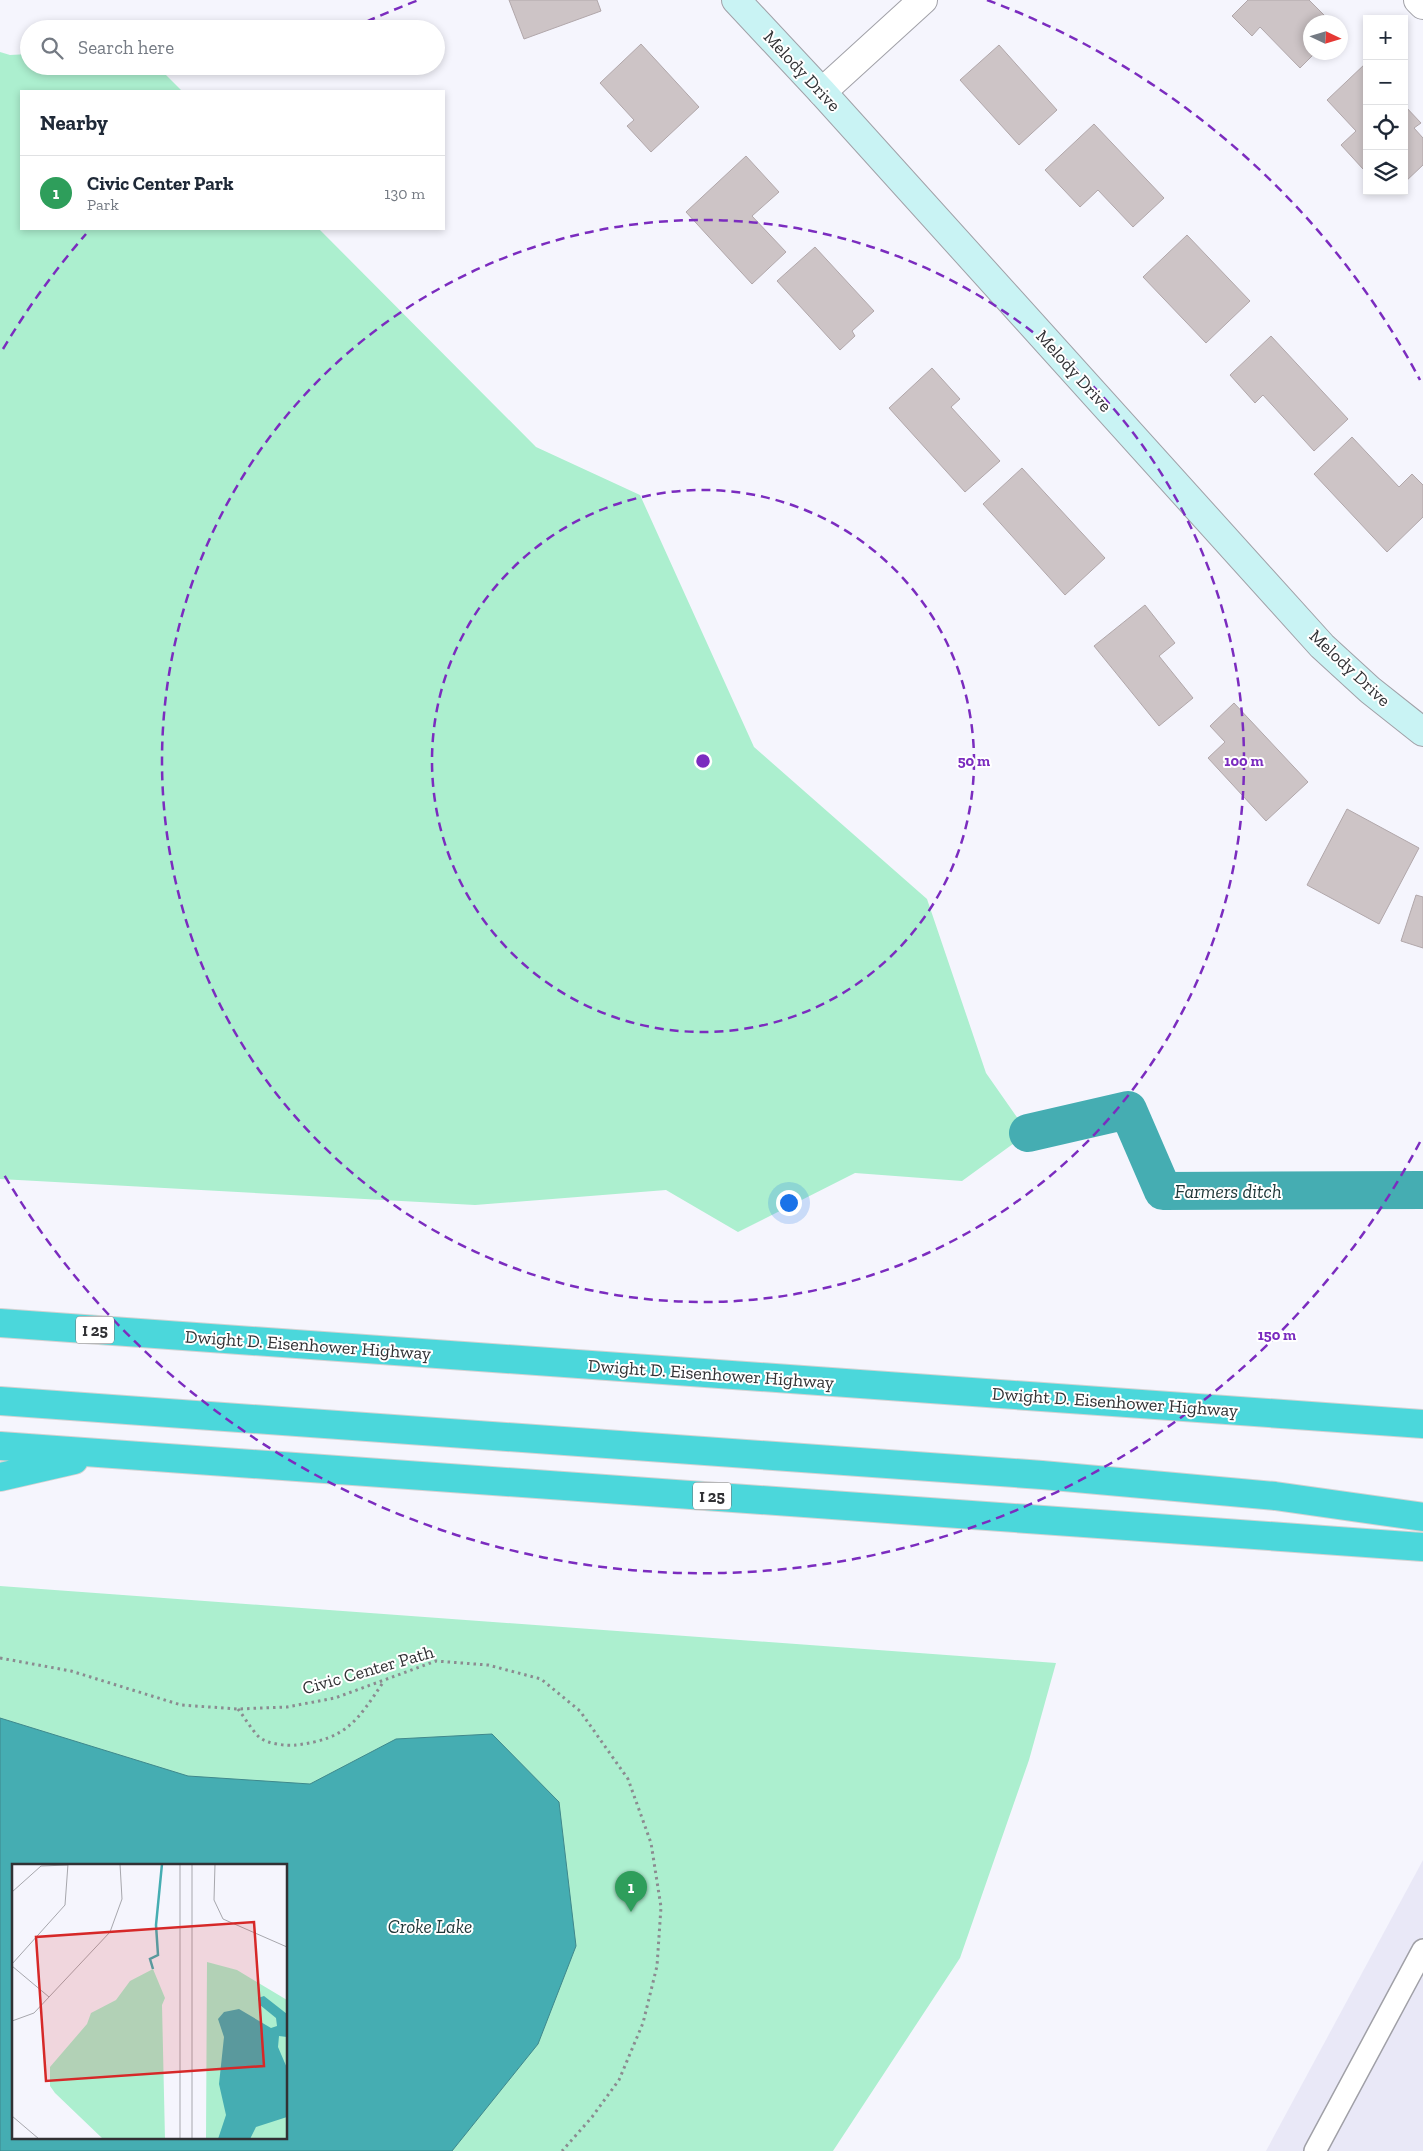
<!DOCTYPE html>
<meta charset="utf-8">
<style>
:root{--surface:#fff;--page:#f6f6f7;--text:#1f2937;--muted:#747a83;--line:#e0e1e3;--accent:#7c3aed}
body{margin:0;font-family:"Zilla Slab",serif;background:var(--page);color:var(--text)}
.controls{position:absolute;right:15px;top:15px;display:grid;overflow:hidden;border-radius:0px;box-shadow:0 2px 8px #0003}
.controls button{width:45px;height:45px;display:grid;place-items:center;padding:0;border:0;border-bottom:1px solid var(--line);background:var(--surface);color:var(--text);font:25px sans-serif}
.compass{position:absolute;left:1303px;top:15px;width:45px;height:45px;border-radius:50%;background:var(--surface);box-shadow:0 2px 8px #0003;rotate:94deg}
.you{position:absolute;left:788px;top:1202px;width:18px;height:18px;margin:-12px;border:4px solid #fff;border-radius:50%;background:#1a73e8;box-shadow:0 0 0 8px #1a73e833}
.badge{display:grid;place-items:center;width:32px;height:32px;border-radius:50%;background:var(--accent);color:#fff;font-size:16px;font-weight:700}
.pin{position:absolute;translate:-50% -41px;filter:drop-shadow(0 1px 2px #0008)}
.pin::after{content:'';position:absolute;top:26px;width:18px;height:15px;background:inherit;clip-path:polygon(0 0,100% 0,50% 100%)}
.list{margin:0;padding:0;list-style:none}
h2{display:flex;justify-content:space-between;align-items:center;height:65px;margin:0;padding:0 20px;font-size:21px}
h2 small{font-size:16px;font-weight:400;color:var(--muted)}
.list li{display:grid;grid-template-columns:32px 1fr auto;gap:15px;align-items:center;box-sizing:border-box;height:75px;padding:0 20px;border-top:1px solid var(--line)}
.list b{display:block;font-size:19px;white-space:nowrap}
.list p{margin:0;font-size:16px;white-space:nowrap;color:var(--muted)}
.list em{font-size:16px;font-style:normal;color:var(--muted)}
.icon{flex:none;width:28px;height:28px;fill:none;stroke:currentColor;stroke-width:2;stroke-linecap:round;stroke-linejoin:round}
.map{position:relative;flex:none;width:1423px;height:2151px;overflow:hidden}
.search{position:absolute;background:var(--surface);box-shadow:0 2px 8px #0003;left:20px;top:20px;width:425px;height:55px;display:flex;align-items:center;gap:12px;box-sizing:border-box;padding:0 18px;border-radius:28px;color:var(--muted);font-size:19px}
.panel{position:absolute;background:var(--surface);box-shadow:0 2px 8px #0003;left:20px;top:90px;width:425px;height:140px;border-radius:0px}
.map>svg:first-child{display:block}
.built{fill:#e9e8f7}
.green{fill:#acefcf;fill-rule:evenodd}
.water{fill:#45adb2;stroke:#3f888c;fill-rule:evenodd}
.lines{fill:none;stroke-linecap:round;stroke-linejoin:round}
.canal{stroke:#45adb2;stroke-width:38}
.building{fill:#cdc4c6;stroke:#b1a7aa}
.lane-casing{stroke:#a0a0a7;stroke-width:24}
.street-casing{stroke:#a0a0a7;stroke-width:30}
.secondary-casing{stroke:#a0a0a7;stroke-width:30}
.highway-casing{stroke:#d2d2d2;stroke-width:30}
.path{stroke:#8b8b90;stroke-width:3;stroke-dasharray:2.5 4;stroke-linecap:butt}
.lane{stroke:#fff;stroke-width:21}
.street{stroke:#fff;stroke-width:28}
.secondary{stroke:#c9f3f4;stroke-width:28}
.highway{stroke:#4bd7db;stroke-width:28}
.ring{fill:none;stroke:#7b2cbf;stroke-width:2.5;stroke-dasharray:9 6}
.labels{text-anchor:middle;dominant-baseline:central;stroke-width:4;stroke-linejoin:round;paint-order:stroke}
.shield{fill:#fff;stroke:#6f6f71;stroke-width:1}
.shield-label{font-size:16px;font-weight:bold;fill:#313134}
.street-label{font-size:18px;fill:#313134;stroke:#fff}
.water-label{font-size:19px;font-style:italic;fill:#203839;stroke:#fff}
.inset-river{fill:none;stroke:#45adb2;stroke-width:2.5}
.inset-road{fill:none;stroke:#a7a7ad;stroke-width:1}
.view{fill:#d62828;fill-opacity:0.15;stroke:#d62828;stroke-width:2.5}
.inset-edge{fill:none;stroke:#313134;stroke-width:2.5}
.centre{fill:#7b2cbf;stroke:#fff;stroke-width:2.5}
.ring-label{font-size:15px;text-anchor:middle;font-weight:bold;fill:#7b2cbf;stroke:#fff;stroke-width:4;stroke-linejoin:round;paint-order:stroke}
</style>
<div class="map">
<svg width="1423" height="2151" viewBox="0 0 1423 2151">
<rect width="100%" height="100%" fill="#f5f5fd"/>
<path class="built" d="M1423 1860V2151H1266Z"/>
<path class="green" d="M0 52 10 55 29 54V66H157L182 91H21V229H319L536 447 640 495 754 747 927 899 986 1073 1028 1133 962 1181 855 1173 738 1232 666 1190 475 1205 0 1179Z
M0 1586 1056 1663 1029 1760 960 1958 833 2151H0ZM14 1865H286V2137H14Z"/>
<path class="water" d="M0 1718 188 1776 310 1784 396 1739 492 1734 559 1802 576 1946 538 2044 452 2151H0ZM14 1865H286V2137H14Z"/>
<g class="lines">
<path class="canal" d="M1028 1133 1128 1110 1163 1191 1423 1190"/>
</g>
<path class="building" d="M509 0H597L601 11 524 39Z
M1248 0H1309L1331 22H1310V52H1316L1300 68 1260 27 1252 36 1232 16Z
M641 44 699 107 651 152 627 126 634 120 600 83Z
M999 45 1057 110 1019 145 960 80Z
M1366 63 1367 166 1363 169 1341 145 1356 131 1327 100Z
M1404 105 1421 123 1414 128 1423 138V165L1404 183Z
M1094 124 1164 198 1133 227 1098 190 1080 207 1045 170Z
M746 156 779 192 752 216 786 252 752 284 686 212Z
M1187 235 1250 301 1206 343 1143 277Z
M815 247 874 311 852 331 855 336 840 350 777 281Z
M1271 336 1348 419 1314 451 1263 395 1255 403 1230 375Z
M932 368 960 399 951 407 1000 461 965 492 889 408Z
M1352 437 1399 487 1412 474 1423 485V517L1387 552 1314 474Z
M1022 468 1105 558 1065 595 983 504Z
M1145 605 1175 643 1159 656 1193 698 1159 726 1094 646Z
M1234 703 1308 782 1266 821 1208 758 1225 742 1210 726Z
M1347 809 1419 848 1379 924 1307 885Z
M1416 895 1423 897V948L1401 941Z"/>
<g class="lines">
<g class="lane-casing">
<path id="lane" d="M1315 2151 1423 1950"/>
</g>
<g class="street-casing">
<path id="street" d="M1418 0 1423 5
M822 92 923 0"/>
</g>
<g class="secondary-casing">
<path id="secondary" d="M736 0 822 92 1322 646 1370 690 1423 732"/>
</g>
<g class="highway-casing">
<path id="highway" d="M0 1323 1423 1424
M0 1401 1042 1475 1275 1496 1423 1517
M0 1446 1423 1547
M0 1477 74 1460"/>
</g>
<path class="path" d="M0 1658 71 1671 181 1705 238 1709 287 1707 335 1698 436 1661 488 1665 541 1679 580 1711 628 1779 651 1843 661 1907 657 1966 643 2023 619 2080 592 2117 562 2151
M238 1709C245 1718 251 1729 259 1737 267 1744 286 1746 296 1745 347 1739 357 1721 384 1681"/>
<use href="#lane" class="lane"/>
<use href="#street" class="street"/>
<use href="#secondary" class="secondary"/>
<use href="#highway" class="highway"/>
</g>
<g class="ring">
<circle cx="703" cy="761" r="271"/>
<circle cx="703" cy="761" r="541"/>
<path d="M1420 1142A812 812 0 0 1 3 1173M3 349A812 812 0 0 1 86 234M353 28A812 812 0 0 1 419 0M987 0A812 812 0 0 1 1420 380"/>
</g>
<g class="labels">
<g class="shield">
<rect x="76" y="1316.5" width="38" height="27" rx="4"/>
<rect x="693" y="1482.5" width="38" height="27" rx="4"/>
</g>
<g class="shield-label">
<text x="95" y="1330">I 25</text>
<text x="712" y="1496">I 25</text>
</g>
<g class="street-label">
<text transform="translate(802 71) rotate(47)">Melody Drive</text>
<text transform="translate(1074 371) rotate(48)">Melody Drive</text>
<text transform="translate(1350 668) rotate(43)">Melody Drive</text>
<text transform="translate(308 1345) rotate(4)">Dwight D. Eisenhower Highway</text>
<text transform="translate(711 1374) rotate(4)">Dwight D. Eisenhower Highway</text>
<text transform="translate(1115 1402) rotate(4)">Dwight D. Eisenhower Highway</text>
<text transform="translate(368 1670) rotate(-16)">Civic Center Path</text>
</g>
<g class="water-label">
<text x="1228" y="1191">Farmers ditch</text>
<text x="430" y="1926">Croke Lake</text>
</g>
</g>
<g transform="translate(12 1864)">
<rect width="275" height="275" fill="#f5f5fd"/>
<path d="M195 98 225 106 275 136V275H194ZM141 105 153 134 150 141 153 275H91L43 229 38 222V203L75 160 79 149 104 136 118 117Z" fill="#acefcf"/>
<path d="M252 132 275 150V173L267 172 266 183 275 204V253L244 263 238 275H206L214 251 207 220 212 173 206 155 212 148 227 145 259 164 265 162 264 154 248 141 246 134Z" fill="#45adb2"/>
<path class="inset-river" d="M141 105 138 95 146 91 144 61 150 0"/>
<path class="inset-road" d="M203 0 202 36 211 55 275 83M0 28 29 2 56 1M0 100 53 41 56 0M0 102 37 133M0 157 22 149 98 68 110 35 108 0M0 252 27 275M168 275V0M180 275V0"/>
<path class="view" d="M242 58 252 202 34 217 24 73Z"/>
<rect width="275" height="275" class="inset-edge"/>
</g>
<circle cx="703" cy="761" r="8" class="centre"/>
<g class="ring-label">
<text x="974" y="766">50 m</text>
<text x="1244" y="766">100 m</text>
<text x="1277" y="1340">150 m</text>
</g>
</svg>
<div class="controls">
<button>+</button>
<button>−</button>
<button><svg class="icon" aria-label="locate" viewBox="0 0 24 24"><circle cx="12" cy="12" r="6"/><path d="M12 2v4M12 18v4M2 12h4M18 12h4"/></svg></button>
<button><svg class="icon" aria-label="layers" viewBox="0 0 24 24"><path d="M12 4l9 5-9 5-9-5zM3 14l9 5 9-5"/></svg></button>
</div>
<svg class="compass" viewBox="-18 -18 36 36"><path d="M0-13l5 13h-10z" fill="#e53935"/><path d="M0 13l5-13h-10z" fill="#747a83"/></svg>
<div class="you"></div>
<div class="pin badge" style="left:631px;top:1912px;background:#2e9e5b">1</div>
<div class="search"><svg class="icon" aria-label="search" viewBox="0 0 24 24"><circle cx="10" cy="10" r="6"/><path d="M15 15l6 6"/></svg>Search here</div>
<section class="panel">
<h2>Nearby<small></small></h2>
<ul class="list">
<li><span class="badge" style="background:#2e9e5b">1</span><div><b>Civic Center Park</b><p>Park</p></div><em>130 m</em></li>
</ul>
</section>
</div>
